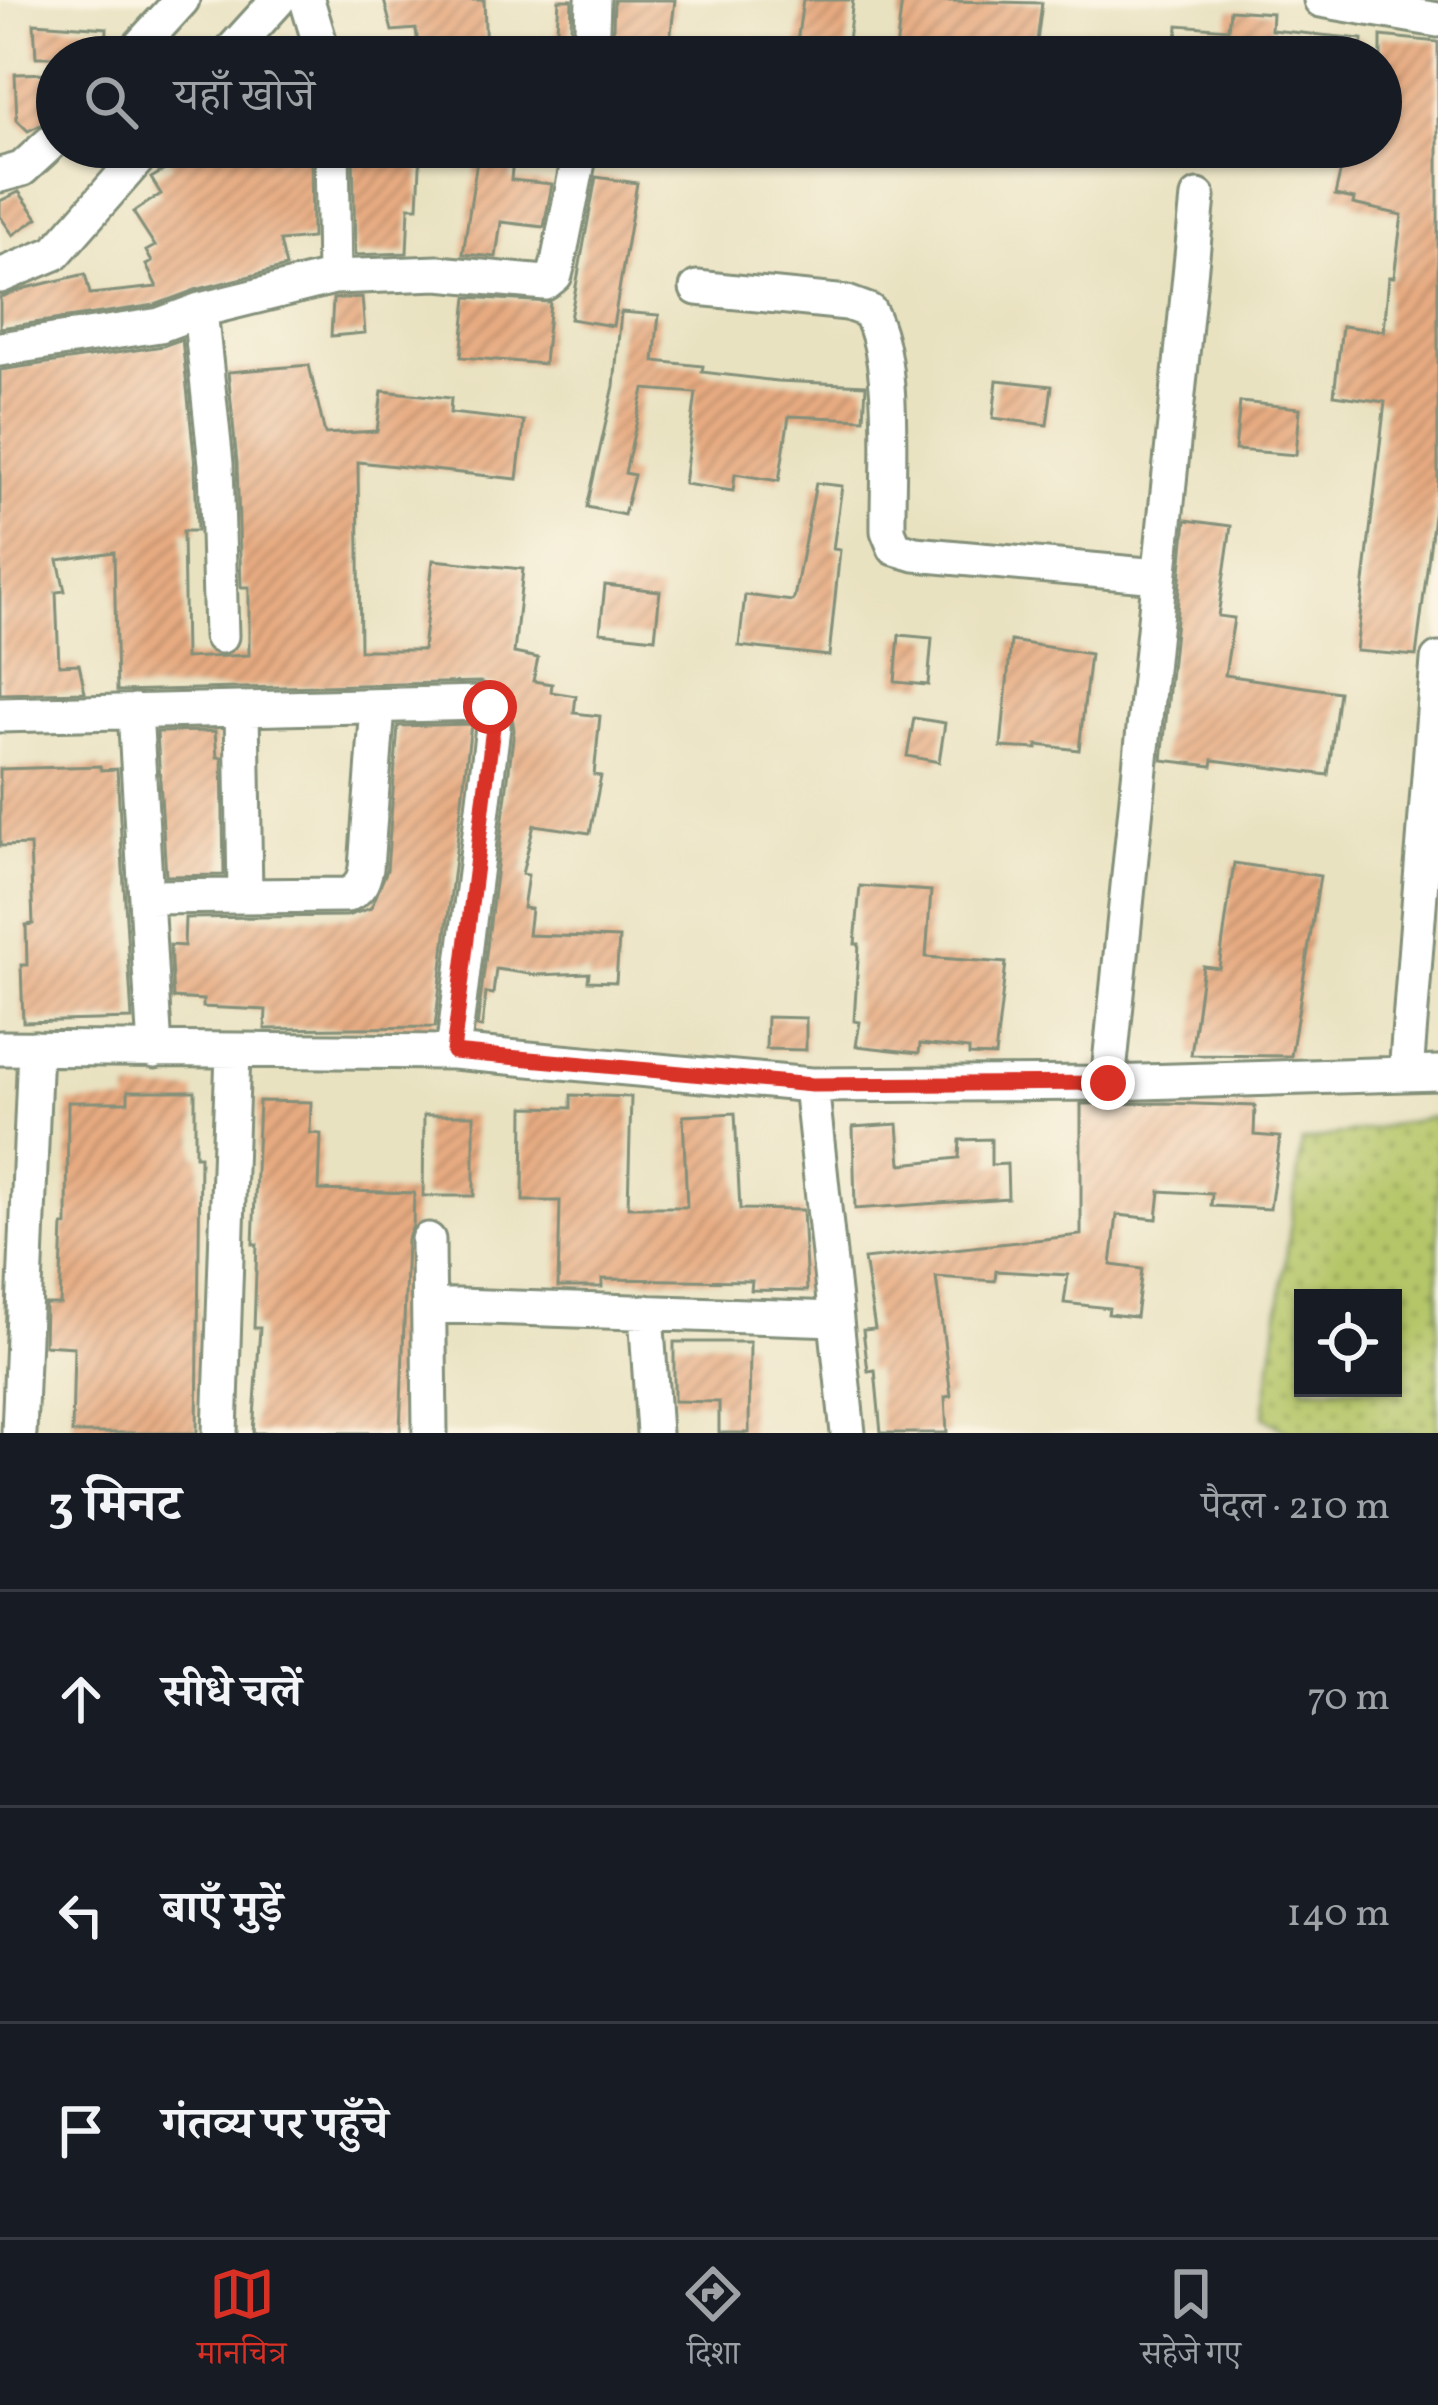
<!DOCTYPE html>
<html lang="hi">
<meta charset="utf-8">
<style>
:root{--surface:#171b24;--page:#242831;--text:#f1f3f6;--muted:#9ea1a6;--line:#363941;--accent:#d93025}
body{margin:0;font-family:Vollkorn,"Noto Serif Devanagari",serif;background:var(--page);color:var(--text)}
.controls{position:absolute;right:36px;bottom:36px;display:grid;overflow:hidden;border-radius:0px;box-shadow:0 3px 9px #0004}
.controls button{width:108px;height:108px;display:grid;place-items:center;padding:0;border:0;border-bottom:3px solid var(--line);background:var(--surface);color:var(--text);font:60px sans-serif}
.stop{position:absolute;width:36px;height:36px;margin:-27px;border:9px solid #d93025;border-radius:50%;background:#fff}
.stop.end{background:#d93025;border-color:#fff;box-shadow:0 3px 12px #0008}
.list{margin:0;padding:0;list-style:none}
h2{display:flex;justify-content:space-between;align-items:center;height:156px;margin:0;padding:0 48px;font-size:51px}
h2 small{font-size:39px;font-weight:400;color:var(--muted)}
.list li{display:grid;grid-template-columns:78px 1fr auto;gap:36px;align-items:center;box-sizing:border-box;height:216px;padding:0 48px;border-top:3px solid var(--line)}
.list b{display:block;font-size:45px;white-space:nowrap}
.list em{font-size:39px;font-style:normal;color:var(--muted)}
.icon{flex:none;width:66px;height:66px;fill:none;stroke:currentColor;stroke-width:2;stroke-linecap:round;stroke-linejoin:round}
.map{position:relative;flex:none;width:1438px;height:1433px;overflow:hidden}
.search{position:absolute;background:var(--surface);box-shadow:0 3px 9px #0004;left:36px;right:36px;top:36px;height:132px;display:flex;align-items:center;gap:30px;box-sizing:border-box;padding:0 42px;border-radius:66px;color:var(--muted);font-size:45px}
.sheet{height:804px;background:var(--surface)}
nav{display:flex;justify-content:space-around;align-items:center;box-sizing:border-box;height:168px;border-top:3px solid var(--line);background:var(--surface);font-size:33px;color:var(--muted)}
nav a{display:grid;justify-items:center;gap:6px}
nav .on{color:var(--accent)}
.map>svg:first-child{display:block}
.grass{fill:url(#grass-dots);stroke:#6a824e;stroke-width:3;fill-rule:evenodd}
.building{fill:url(#building-hatch)}
.lines{fill:none;stroke-linecap:round;stroke-linejoin:round}
.minor-casing{stroke:#84907a;stroke-width:39}
.minor{stroke:#fff;stroke-width:33}
.route{stroke:#d93025;stroke-width:15}
</style>
<div class="map">
<svg width="1438" height="1433" viewBox="0 0 1438 1433">
<defs>
<pattern id="grass-dots" width="8" height="8" patternUnits="userSpaceOnUse" patternTransform="scale(3)"><rect width="8" height="8" fill="#b5c669"/><path d="M2 2h.1M6 6h.1" fill="none" stroke="#93a257" stroke-width="1.8" stroke-linecap="round"/></pattern>
<pattern id="building-hatch" width="6" height="6" patternUnits="userSpaceOnUse" patternTransform="scale(3)"><rect width="6" height="6" fill="#e7ab81"/><path d="M-1 1l2-2M0 6l6-6M5 7l2-2" fill="none" stroke="#bb8c6a"/></pattern>
</defs>
<rect width="100%" height="100%" fill="#fcf5e5"/>
<filter id="ink" filterUnits="userSpaceOnUse"><feTurbulence type="fractalNoise" baseFrequency=".00833" numOctaves="2"/><feDisplacementMap in="SourceGraphic" scale="24" xChannelSelector="R" yChannelSelector="G"/><feConvolveMatrix kernelMatrix="1 2 1 2 8 2 1 2 1" color-interpolation-filters="sRGB"/></filter>
<filter id="wash" filterUnits="userSpaceOnUse"><feTurbulence type="fractalNoise" baseFrequency=".004" numOctaves="4" result="noise"/><feDisplacementMap in="SourceGraphic" scale="48" xChannelSelector="R" yChannelSelector="G"/><feGaussianBlur stdDeviation="2.7" result="paint"/><feColorMatrix in="noise" values="0 0 0 0 0 0 0 0 0 0 0 0 0 0 0 0 0 1.4 0 .05"/><feComposite in="paint" operator="in"/></filter>
<g filter="url(#wash)">
<rect width="100%" height="100%" fill="#e9e2c1"/>
<path class="grass" d="M1438 1116V1433H1289L1264 1416 1302 1142ZM1303 1298H1393V1388H1303Z"/>
<g id="blocks">
<path class="building" d="M384 0H484L486 57H442V51L419 54 416 29 392 31Z
M559 0H572L570 57H555Z
M614 0H675L668 57H612Z
M803 0H853L846 57H795Z
M902 0 1042 3 1035 57H923L896 51Z
M1230 10 1272 13 1271 30 1362 39 1361 57H1176L1178 25 1228 29Z
M34 23 107 28 106 57H36Z
M1381 36 1438 42V484L1416 656 1356 651 1385 402 1334 395 1342 326 1384 331 1389 277H1394L1402 215 1353 204 1354 199 1335 195 1346 147H1381L1389 103 1381 102Z
M57 73V117L28 131 17 120 15 74Z
M188 147H311L312 238 280 241 286 267 195 290 155 305 0 328V297L26 288 85 274 90 294 157 287 146 265 152 262 146 251 155 246 133 212 161 194 151 178 173 165 169 159Z
M353 147H421L418 207H409L407 253 355 255Z
M479 147H514L511 180 552 184 544 227 501 222 496 257 463 254Z
M596 177 637 183 613 326 570 319Z
M19 192 38 218 13 235 0 216V201Z
M362 297 365 333 331 336 333 299Z
M467 297 550 302 544 364 461 357Z
M621 312 659 315 654 361 703 366 702 372 777 381 866 385 864 419 789 416 779 481 735 474 733 491 684 484 696 393 644 389 625 473 634 475 624 515 587 507 614 386Z
M182 339 195 465 197 531H183L185 658 249 655V587H241L237 463 228 372 309 365 325 434 377 431 382 391 451 398 450 413 524 421 517 479 358 462 360 650H423L433 560 523 569 514 653 538 658 533 681 552 684 551 692 576 696 574 713 600 716 594 775 601 776 590 833 534 825 522 874 528 875 523 908 531 909 528 935 619 938 616 982 588 981 589 973 536 975 496 969 493 994 486 993 482 1027H477L514 730 510 703 499 688 480 682 117 691 114 552 58 560 65 591 56 592 59 665 79 664 85 692 0 694V370L163 346Z
M997 380 1052 386 1047 425 993 418Z
M1240 402 1300 408 1296 455 1235 450Z
M816 483 842 486 833 549 840 550 829 656 739 646 745 595 792 601 794 598Z
M1186 520 1231 526 1218 616 1234 618 1225 675 1339 692 1328 775 1213 760 1212 766 1162 760Z
M605 585 660 591 655 638 600 632Z
M899 635 932 638 928 685 895 682Z
M1011 641 1090 654 1079 750 1037 745V749L1001 747Z
M914 718 945 723 939 762 907 756Z
M471 724 435 1027 265 1029 266 1010 203 1007V1000L173 998 170 945 184 946 185 918 347 916 371 908 387 870 398 726Z
M215 731 217 757H222L224 875 166 876 157 732Z
M100 766 101 770 117 769 132 1019 23 1022 21 965H27L26 925 33 924 30 845 0 846V769Z
M1234 863 1320 876 1291 1056 1191 1055 1203 966 1219 968Z
M860 886 931 891 926 957 1006 963 995 1056 969 1055V1049L920 1044 919 1053 856 1046 860 1022 854 1021 859 944H855Z
M767 1017 806 1018V1050L766 1049Z
M128 1091H195V1156H200L197 1433H72L74 1347 44 1345 45 1304H60L63 1225H67L68 1102H128Z
M571 1095 631 1097 628 1207H687L683 1116 735 1113 740 1209 803 1210 807 1291 751 1290 752 1281 602 1279V1287H558L560 1201H523L524 1107 571 1108Z
M259 1101 311 1102 310 1133 321 1134 319 1190 414 1193 413 1226 407 1240 400 1433H253L260 1328H254L257 1244H253Z
M1165 1103 1255 1106 1254 1135 1280 1137 1270 1209 1211 1206 1212 1194 1160 1191 1157 1219 1117 1215 1111 1265 1142 1269 1136 1317 1108 1314 1109 1308 1064 1303 1068 1275 996 1271 995 1281 936 1277 951 1396 945 1397 947 1433H881L875 1370 868 1371 863 1330 875 1329 864 1259 1081 1235V1104Z
M424 1115H474V1196H423Z
M898 1124 901 1164 959 1158 960 1140 991 1139V1165L1007 1164 1008 1198 855 1209 853 1127Z
M674 1342H750L749 1433H719V1402L674 1401Z"/>
</g>
</g>
<g filter="url(#ink)">
<use href="#blocks" fill-opacity="0" stroke="#84907a" stroke-width="3"/>
<g class="lines">
<g class="minor-casing">
<path id="minor" d="M307 0 324 57
M1321 0 1438 20
M130 57 182 0
M226 57 278 0
M591 57 593 0
M332 147 334 277
M0 175 22 169 57 137
M0 276 55 253 148 147
M697 288 847 303 869 311C897 361 887 472 888 531L895 548 915 554 1158 576
M200 310 216 464 221 636
M0 349 160 325 200 310 334 277 438 273 545 283 555 275 558 263 581 147
M242 709 245 894
M135 711 155 1051
M0 715 481 703 490 707 493 727 453 1052
M146 897 347 895C361 888 363 882 366 868L378 706
M0 1048 453 1052 811 1085 1108 1083 1438 1073
M1406 1074 1438 660
M1108 1083 1198 197
M811 1085 848 1433
M428 1240 430 1433
M430 1305 836 1319
M646 1312 654 1433
M19 1433 35 1048
M220 1433 233 1052"/>
</g>
<use href="#minor" class="minor"/>
</g>
</g>
<g class="lines" filter="url(#ink)">
<path class="route" d="M490 707 493 727 453 1052 812 1085 1108 1083"/>
</g>
</svg>
<div class="controls">
<button><svg class="icon" aria-label="locate" viewBox="0 0 24 24"><circle cx="12" cy="12" r="6"/><path d="M12 2v4M12 18v4M2 12h4M18 12h4"/></svg></button>
</div>
<div class="stop" style="left:490px;top:707px"></div>
<div class="stop end" style="left:1108px;top:1083px"></div>
<div class="search"><svg class="icon" aria-label="search" viewBox="0 0 24 24"><circle cx="10" cy="10" r="6"/><path d="M15 15l6 6"/></svg>यहाँ खोजें</div>
</div>
<section class="sheet">
<h2>3 मिनट<small>पैदल · 210 m</small></h2>
<ul class="list">
<li><svg class="icon" aria-label="ahead" viewBox="0 0 24 24"><path d="M12 20V5M6 11l6-6 6 6"/></svg><div><b>सीधे चलें</b></div><em>70 m</em></li>
<li><svg class="icon" aria-label="left" viewBox="0 0 24 24"><path d="M17 20v-9H6M10 6l-5 5 5 5"/></svg><div><b>बाएँ मुड़ें</b></div><em>140 m</em></li>
<li><svg class="icon" aria-label="arrive" viewBox="0 0 24 24"><path d="M6 21V4h12l-3 4 3 4H6"/></svg><div><b>गंतव्य पर पहुँचे</b></div></li>
</ul>
</section>
<nav>
<a class="on"><svg class="icon" aria-label="map" viewBox="0 0 24 24"><path d="M3 6l6-2 6 2 6-2v14l-6 2-6-2-6 2zM9 4v14M15 6v14"/></svg>मानचित्र</a>
<a><svg class="icon" aria-label="directions" viewBox="0 0 24 24"><path d="M12 3l9 9-9 9-9-9zM9 14v-3h6M13 9l2 2-2 2"/></svg>दिशा</a>
<a><svg class="icon" aria-label="saved" viewBox="0 0 24 24"><path d="M7 4h10v16l-5-4-5 4z"/></svg>सहेजे गए</a>
</nav>
